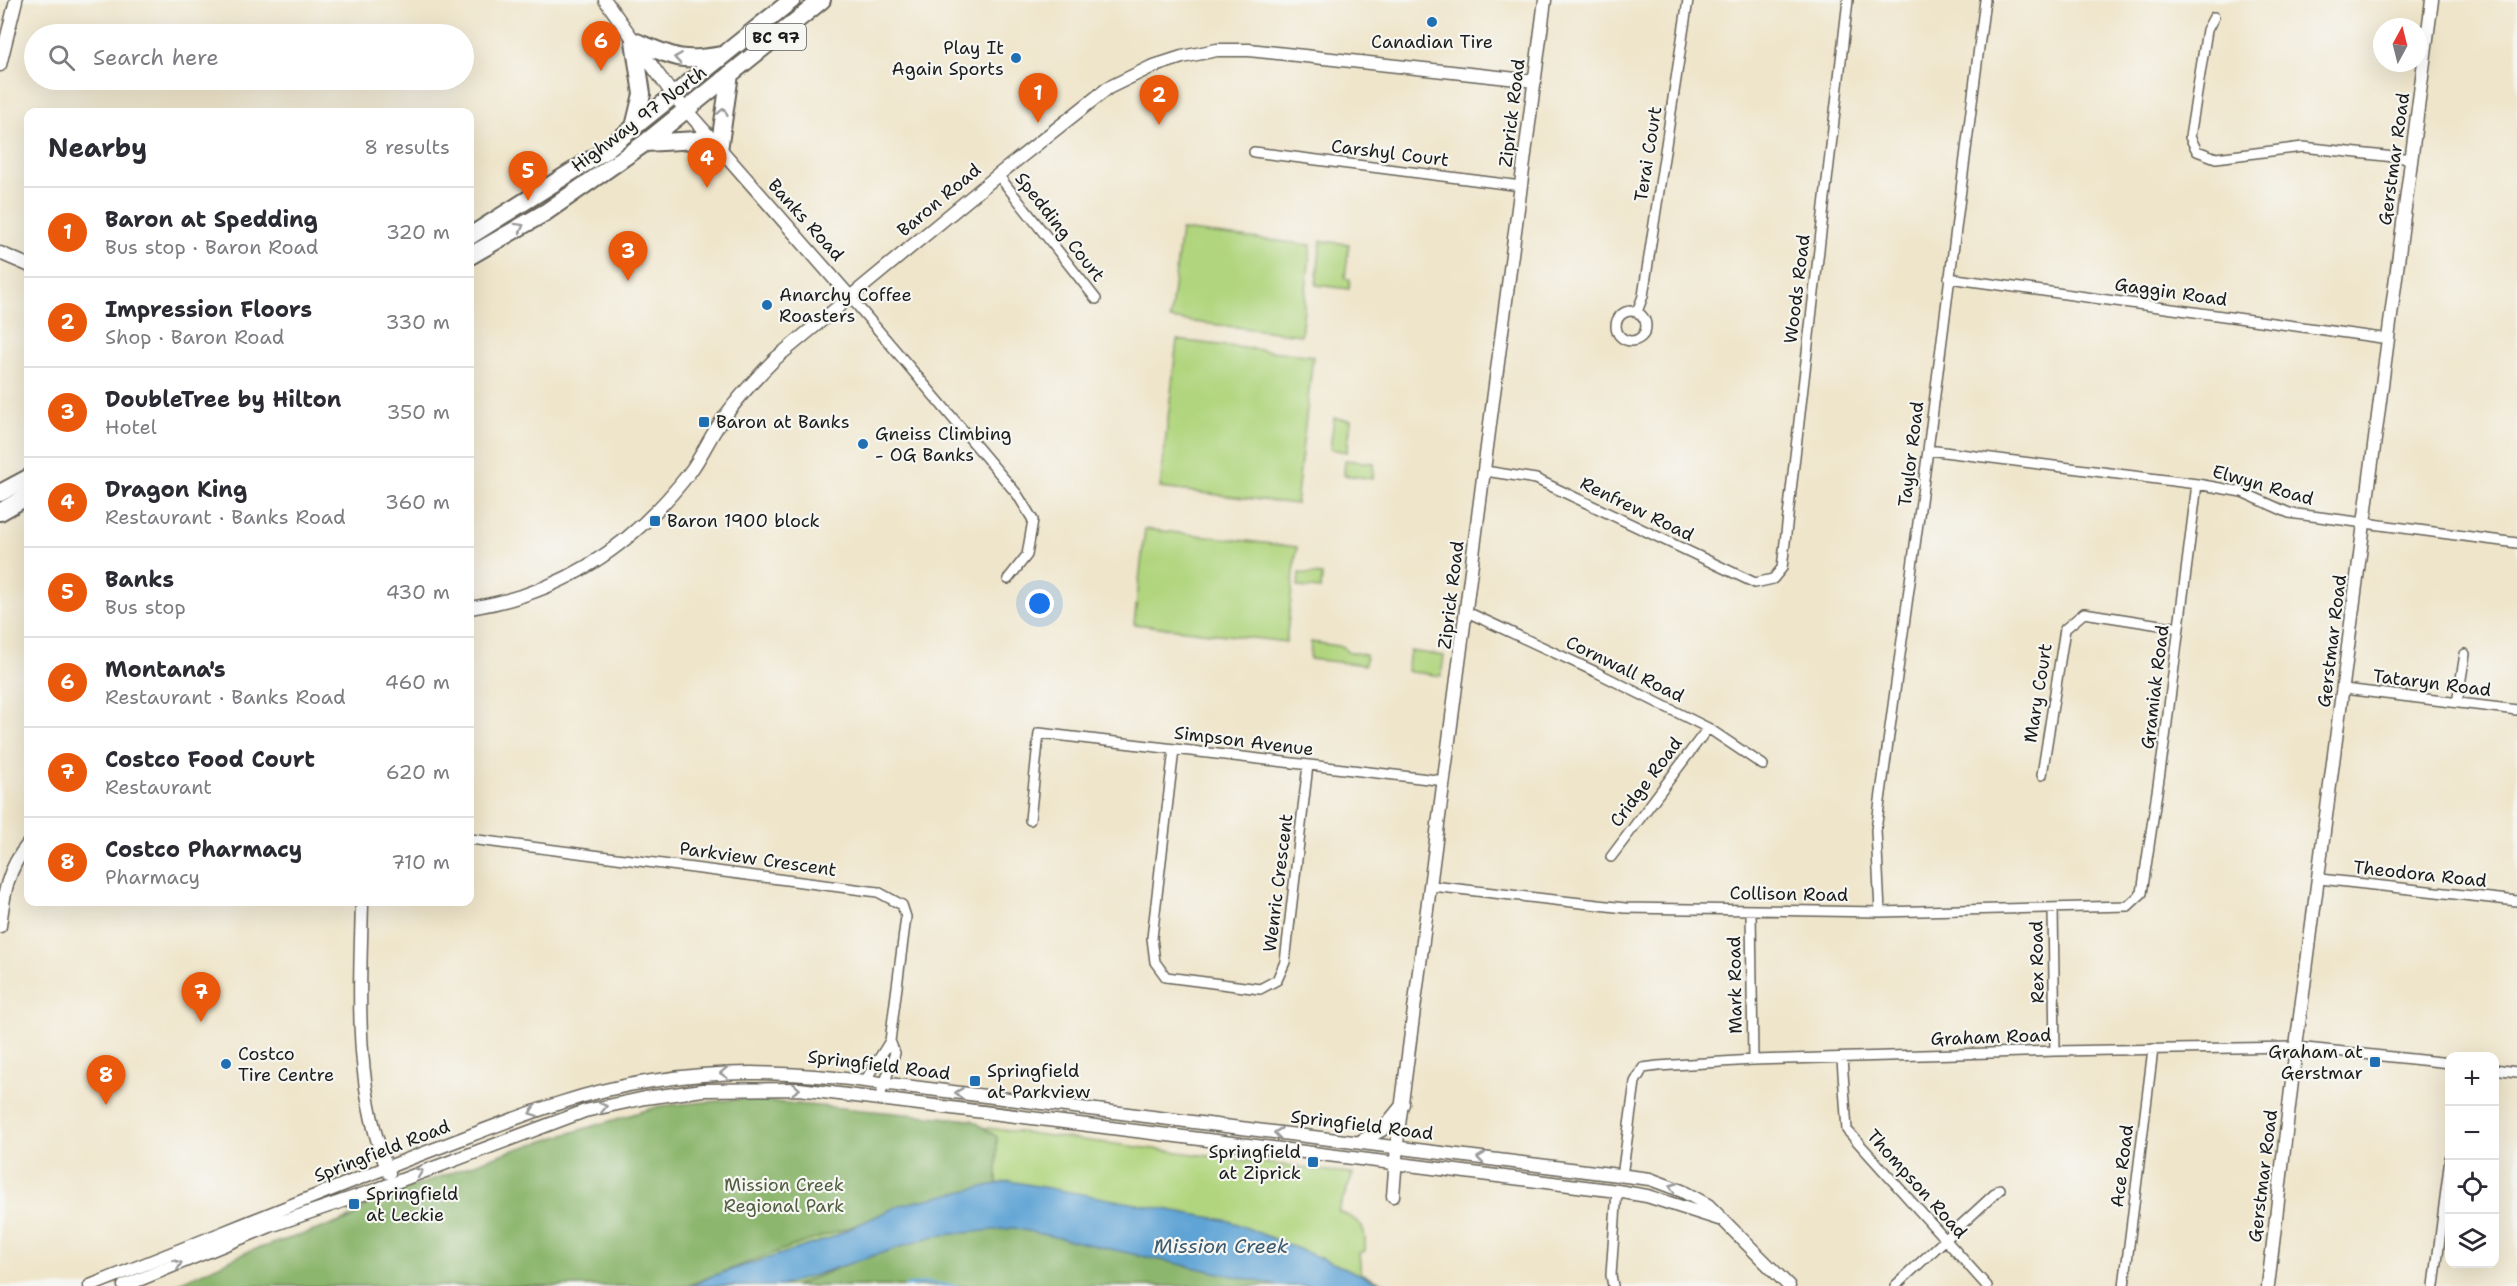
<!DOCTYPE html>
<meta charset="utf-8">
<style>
:root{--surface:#fff;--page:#f2f2f3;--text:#2b2b33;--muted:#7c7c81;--line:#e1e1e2;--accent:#ea580c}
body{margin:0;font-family:"Shantell Sans",sans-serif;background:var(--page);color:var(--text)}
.controls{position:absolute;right:18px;bottom:18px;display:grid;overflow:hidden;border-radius:12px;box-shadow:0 6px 24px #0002}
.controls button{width:54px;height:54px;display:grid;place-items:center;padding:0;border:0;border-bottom:2px solid var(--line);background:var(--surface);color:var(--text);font:30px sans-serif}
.compass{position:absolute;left:2373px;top:18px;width:54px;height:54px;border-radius:50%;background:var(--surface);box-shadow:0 6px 24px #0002;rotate:7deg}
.you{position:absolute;left:1040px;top:604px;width:21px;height:21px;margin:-15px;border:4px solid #fff;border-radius:50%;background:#1a73e8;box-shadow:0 0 0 9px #1a73e833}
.badge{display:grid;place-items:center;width:39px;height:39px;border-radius:50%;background:var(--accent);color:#fff;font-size:20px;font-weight:700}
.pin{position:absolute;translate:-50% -50px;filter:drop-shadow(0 2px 3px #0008)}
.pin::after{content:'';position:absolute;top:32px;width:21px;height:18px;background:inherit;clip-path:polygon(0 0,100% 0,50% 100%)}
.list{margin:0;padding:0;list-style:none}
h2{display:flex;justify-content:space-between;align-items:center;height:78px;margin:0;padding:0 24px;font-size:26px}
h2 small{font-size:20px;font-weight:400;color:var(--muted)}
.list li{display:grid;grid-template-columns:39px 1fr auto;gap:18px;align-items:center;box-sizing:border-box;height:90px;padding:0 24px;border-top:2px solid var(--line)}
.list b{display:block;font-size:22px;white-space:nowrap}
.list p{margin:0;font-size:20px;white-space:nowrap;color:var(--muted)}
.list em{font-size:20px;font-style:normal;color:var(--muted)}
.icon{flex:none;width:33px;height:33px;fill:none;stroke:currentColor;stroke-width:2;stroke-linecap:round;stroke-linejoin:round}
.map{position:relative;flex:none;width:2517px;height:1286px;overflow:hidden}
.search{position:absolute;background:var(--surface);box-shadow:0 6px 24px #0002;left:24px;top:24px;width:450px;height:66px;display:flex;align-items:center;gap:15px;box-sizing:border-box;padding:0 21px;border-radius:33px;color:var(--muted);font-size:22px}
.panel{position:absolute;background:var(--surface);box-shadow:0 6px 24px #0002;left:24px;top:108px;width:450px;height:798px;border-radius:12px}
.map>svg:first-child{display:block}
.green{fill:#b1d57e;stroke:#66784d;stroke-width:1.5}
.forest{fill:#8cb66d;stroke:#546944;stroke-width:1.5}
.water{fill:#61a4d5;stroke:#3e6078;stroke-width:1.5}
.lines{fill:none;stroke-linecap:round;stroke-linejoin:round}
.stream{stroke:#61a4d5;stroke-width:3}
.street-casing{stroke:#666259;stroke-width:12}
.secondary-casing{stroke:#666259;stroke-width:15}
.highway-casing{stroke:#666259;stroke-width:20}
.street{stroke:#fff;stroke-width:9}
.secondary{stroke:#fff;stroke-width:12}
.highway{stroke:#fff;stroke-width:16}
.oneway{stroke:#999}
.poi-dot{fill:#1f6fb2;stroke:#f6f6f2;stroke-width:2}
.labels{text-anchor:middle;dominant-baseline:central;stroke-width:4.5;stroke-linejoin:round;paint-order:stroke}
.shield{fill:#f6f6f2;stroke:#5d5d5c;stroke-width:1.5}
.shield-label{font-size:16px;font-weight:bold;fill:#1c1c1c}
.poi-label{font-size:18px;fill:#1c1c1c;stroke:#f6f6f2;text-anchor:start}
.street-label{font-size:18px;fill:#1c1c1c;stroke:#f6f6f2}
.park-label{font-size:18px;fill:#505d3e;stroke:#f6f6f2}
.water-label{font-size:20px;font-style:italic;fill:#3b596f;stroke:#f6f6f2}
</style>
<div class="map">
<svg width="2517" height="1286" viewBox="0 0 2517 1286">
<rect width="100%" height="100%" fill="#f6f6f2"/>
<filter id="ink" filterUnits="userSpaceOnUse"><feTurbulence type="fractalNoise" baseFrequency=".0167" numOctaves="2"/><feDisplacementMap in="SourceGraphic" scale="12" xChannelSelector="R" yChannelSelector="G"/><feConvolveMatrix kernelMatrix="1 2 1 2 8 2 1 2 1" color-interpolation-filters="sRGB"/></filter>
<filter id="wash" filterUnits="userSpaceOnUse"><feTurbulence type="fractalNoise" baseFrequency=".008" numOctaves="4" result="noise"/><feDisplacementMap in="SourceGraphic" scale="24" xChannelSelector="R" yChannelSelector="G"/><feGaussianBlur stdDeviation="1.35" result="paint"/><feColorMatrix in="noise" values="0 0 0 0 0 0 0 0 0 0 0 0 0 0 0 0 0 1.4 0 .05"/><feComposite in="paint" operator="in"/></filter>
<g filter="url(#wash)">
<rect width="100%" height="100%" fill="#efe5ca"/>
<path class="green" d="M1181 230 1311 245 1301 335 1170 319Z
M1321 241 1349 244 1345 278 1350 279 1349 289 1316 285Z
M1177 340 1313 356 1296 504 1160 488Z
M1334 418 1351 420 1347 452 1330 449Z
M1345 460 1374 463 1373 479 1344 475Z
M1145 529 1297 547 1286 642 1134 624Z
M1299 573 1322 575 1321 589 1298 587Z
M1311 642 1344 647 1346 651 1366 655 1365 665 1310 659Z
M1410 651 1444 656 1441 676 1407 671Z
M602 1124 980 1127 1353 1174 1338 1211C1362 1223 1366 1223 1365 1251L1359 1253 1361 1273 1391 1286H177L524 1149Z"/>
<path class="forest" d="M742 1099 972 1120 997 1137V1190L916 1205 776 1252 686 1286H173L247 1252 351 1219 367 1204 507 1152 660 1106Z
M1011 1224 1325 1286H794L867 1256 926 1237Z"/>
<path class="water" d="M1010 1181 1230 1221 1389 1286H1279L1014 1228 934 1236 781 1286H691L712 1276 828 1239 900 1205Z"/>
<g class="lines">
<path class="stream" d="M906 1286 925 1283 956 1286"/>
</g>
</g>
<g filter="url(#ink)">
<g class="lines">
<g class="street-casing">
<path id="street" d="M2214 17 2207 30 2190 137 2197 151 2216 158 2303 147 2412 159
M1254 152 1521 186
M998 175 1096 299
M1949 278 2389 339
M851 298 1017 494 1033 520 1027 555 1008 579
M1616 326a15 15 0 1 1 30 0a15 15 0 1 1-30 0Z
M1637 312 1643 296 1688 0
M1928 450 2197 484 2242 492 2289 513 2517 543
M1485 471 1536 479 1755 583 1773 579 1782 568 1848 0
M1467 612 1596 672 1708 728 1763 765
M2344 689 2517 710
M2457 703 2465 654
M1174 749 1152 938 1155 962 1166 977 1260 989 1277 980 1285 962 1308 765
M2042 775 2065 629 2084 613 2179 628
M1030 820 1039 733 1445 781
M470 839 878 892 902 905 906 917 890 1041 865 1081
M1611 857 1708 728
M2320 879 2517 901
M1432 886 1625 908 1880 912 2128 906 2142 893 2165 738 2197 484
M2053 908 2055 1051
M1751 910 1753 1060
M1880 912 1876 830 1928 450 1985 0
M1842 1059 1847 1130 1987 1286
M2494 1069 2517 1072
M879 1099 895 1053 890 1041
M1622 1176 1635 1082 1643 1068 1658 1066 1753 1060 2055 1051 2296 1047 2450 1063
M1613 1286 1611 1275 1617 1191
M1895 1286 2000 1189
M2124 1286 2153 1049
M2434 1286 2450 1158"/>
</g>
<g class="secondary-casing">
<path id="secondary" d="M605 0 673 95 851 298
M0 65 16 0
M0 253 28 265
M470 608C562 594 634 545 690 472 700 459 707 443 716 429 733 403 753 381 775 359L998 175 1108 88 1151 67 1182 57 1217 50H1249L1535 81
M362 902C360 992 353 1088 389 1173
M0 926C4 893 7 870 28 844
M1361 1141 1382 1130 1403 1104
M1393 1196 1398 1133 1545 0
M90 1286C204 1241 317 1194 432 1150 504 1123 575 1092 652 1081 728 1069 789 1072 865 1081L1650 1179 1682 1191 1708 1205 1789 1286
M124 1286 270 1226 375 1190 585 1111 645 1098 703 1090 799 1089 1617 1191 1647 1196 1719 1219
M2268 1286 2296 1047 2432 0"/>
</g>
<g class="highway-casing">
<path id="highway" d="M634 41C674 56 677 63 721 55
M634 127 642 94 634 41
M645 143 697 140 719 150 730 74
M470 236 603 152 792 0
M470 256 546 212 645 143 822 0
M0 493 28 478
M0 512 28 496"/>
</g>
<use href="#street" class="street"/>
<use href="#secondary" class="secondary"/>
<use href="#highway" class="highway"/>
</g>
<defs><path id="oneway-chevron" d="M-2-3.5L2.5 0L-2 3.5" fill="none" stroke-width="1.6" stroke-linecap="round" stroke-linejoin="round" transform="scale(1.5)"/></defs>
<g class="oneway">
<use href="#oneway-chevron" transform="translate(678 58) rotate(-171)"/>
<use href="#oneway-chevron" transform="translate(723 112) rotate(-78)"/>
<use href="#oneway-chevron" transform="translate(520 227) rotate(-29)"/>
<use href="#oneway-chevron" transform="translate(724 1073) rotate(177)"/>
<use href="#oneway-chevron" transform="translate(796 1089) rotate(3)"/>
<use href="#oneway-chevron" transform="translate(959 1093) rotate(-173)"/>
<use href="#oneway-chevron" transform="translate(603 1107) rotate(-13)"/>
<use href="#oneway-chevron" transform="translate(533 1112) rotate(160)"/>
<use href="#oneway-chevron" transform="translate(1278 1133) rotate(-173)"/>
<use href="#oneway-chevron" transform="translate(1481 1158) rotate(-173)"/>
<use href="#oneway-chevron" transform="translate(419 1172) rotate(-20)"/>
<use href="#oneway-chevron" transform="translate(1673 1187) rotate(-160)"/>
<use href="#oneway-chevron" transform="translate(178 1264) rotate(-22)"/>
</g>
</g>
<g class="poi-dot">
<circle cx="1432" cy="22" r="6"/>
<circle cx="1016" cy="58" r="6"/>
<circle cx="767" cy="305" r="6"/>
<rect x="698" y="416" width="12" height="12" rx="3"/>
<circle cx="863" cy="444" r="6"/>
<rect x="649" y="515" width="12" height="12" rx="3"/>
<rect x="2369" y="1056" width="12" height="12" rx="3"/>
<circle cx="226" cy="1064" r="6"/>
<rect x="969" y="1075" width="12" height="12" rx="3"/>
<rect x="1307" y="1156" width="12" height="12" rx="3"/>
<rect x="348" y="1198" width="12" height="12" rx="3"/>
</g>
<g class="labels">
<rect class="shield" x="746" y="24" width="60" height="26" rx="4.5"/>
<g class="shield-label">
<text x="776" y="37">BC 97</text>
</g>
<g class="poi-label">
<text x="1432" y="42" text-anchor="middle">Canadian Tire</text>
<text x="1004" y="48" text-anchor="end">Play It<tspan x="1004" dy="21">Again Sports</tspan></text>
<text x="779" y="295">Anarchy Coffee<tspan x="779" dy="21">Roasters</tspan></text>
<text x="716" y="422">Baron at Banks</text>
<text x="875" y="434">Gneiss Climbing<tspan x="875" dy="21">- OG Banks</tspan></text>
<text x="667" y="521">Baron 1900 block</text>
<text x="2363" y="1052" text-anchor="end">Graham at<tspan x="2363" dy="21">Gerstmar</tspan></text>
<text x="238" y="1054">Costco<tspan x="238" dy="21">Tire Centre</tspan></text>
<text x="987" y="1071">Springfield<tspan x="987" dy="21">at Parkview</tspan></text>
<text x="1301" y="1152" text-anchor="end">Springfield<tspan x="1301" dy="21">at Ziprick</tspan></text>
<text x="366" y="1194">Springfield<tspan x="366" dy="21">at Leckie</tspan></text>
</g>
<g class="street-label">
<text transform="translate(1512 113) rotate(-83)">Ziprick Road</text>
<text transform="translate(639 119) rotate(-37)">Highway 97 North</text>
<text transform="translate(1390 153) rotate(7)">Carshyl Court</text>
<text transform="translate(1648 154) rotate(-81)">Terai Court</text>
<text transform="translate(2394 159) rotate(-82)">Gerstmar Road</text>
<text transform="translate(939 200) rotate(-40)">Baron Road</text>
<text transform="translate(806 220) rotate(48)">Banks Road</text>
<text transform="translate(1060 227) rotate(52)">Spedding Court</text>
<text transform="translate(1797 289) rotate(-83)">Woods Road</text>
<text transform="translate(2171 292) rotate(8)">Gaggin Road</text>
<text transform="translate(1911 454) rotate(-83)">Taylor Road</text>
<text transform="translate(2263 485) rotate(16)">Elwyn Road</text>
<text transform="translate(1637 509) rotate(26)">Renfrew Road</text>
<text transform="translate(1451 595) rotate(-83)">Ziprick Road</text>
<text transform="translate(2332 641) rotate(-83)">Gerstmar Road</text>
<text transform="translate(1625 669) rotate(26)">Cornwall Road</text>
<text transform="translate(2432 683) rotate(7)">Tataryn Road</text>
<text transform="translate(2155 687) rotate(-83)">Gramiak Road</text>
<text transform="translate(2038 693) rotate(-81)">Mary Court</text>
<text transform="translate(1244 741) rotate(7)">Simpson Avenue</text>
<text transform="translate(1646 782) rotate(-53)">Cridge Road</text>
<text transform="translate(758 859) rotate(8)">Parkview Crescent</text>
<text transform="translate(2420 874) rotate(6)">Theodora Road</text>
<text transform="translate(1278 883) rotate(-83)">Wenric Crescent</text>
<text transform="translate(1789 894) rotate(1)">Collison Road</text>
<text transform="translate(2037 962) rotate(-91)">Rex Road</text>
<text transform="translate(1735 985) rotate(-91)">Mark Road</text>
<text transform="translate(1991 1037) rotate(-2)">Graham Road</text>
<text transform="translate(879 1065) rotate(7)">Springfield Road</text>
<text transform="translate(1362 1125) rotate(7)">Springfield Road</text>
<text transform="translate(382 1151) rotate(-21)">Springfield Road</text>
<text transform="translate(2122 1166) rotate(-83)">Ace Road</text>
<text transform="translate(2263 1176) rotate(-83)">Gerstmar Road</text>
<text transform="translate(1917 1184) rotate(48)">Thompson Road</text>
</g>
<g class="park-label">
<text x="784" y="1185">Mission Creek<tspan x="784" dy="21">Regional Park</tspan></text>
</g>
<g class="water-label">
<text x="1221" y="1246">Mission Creek</text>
</g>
</g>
</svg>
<div class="controls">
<button>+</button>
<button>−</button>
<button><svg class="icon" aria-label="locate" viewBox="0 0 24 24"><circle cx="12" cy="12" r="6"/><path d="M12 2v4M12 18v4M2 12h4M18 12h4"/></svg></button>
<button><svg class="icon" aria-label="layers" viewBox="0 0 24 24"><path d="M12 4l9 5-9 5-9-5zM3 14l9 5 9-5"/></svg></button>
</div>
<svg class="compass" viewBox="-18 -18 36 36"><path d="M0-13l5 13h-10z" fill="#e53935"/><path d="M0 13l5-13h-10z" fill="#7c7c81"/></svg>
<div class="you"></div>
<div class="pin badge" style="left:1038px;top:123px">1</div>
<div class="pin badge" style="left:1159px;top:125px">2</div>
<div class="pin badge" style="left:628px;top:281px">3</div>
<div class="pin badge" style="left:707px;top:188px">4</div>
<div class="pin badge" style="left:528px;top:201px">5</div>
<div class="pin badge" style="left:601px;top:71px">6</div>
<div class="pin badge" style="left:201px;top:1022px">7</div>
<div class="pin badge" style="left:106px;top:1105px">8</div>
<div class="search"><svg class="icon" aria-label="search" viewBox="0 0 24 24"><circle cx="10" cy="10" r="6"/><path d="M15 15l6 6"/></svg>Search here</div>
<section class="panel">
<h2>Nearby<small>8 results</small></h2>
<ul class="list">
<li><span class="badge">1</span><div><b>Baron at Spedding</b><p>Bus stop · Baron Road</p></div><em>320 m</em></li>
<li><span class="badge">2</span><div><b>Impression Floors</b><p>Shop · Baron Road</p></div><em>330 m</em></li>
<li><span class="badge">3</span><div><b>DoubleTree by Hilton</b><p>Hotel</p></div><em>350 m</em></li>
<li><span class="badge">4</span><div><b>Dragon King</b><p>Restaurant · Banks Road</p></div><em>360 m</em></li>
<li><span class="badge">5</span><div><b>Banks</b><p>Bus stop</p></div><em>430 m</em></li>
<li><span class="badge">6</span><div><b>Montana's</b><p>Restaurant · Banks Road</p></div><em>460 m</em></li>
<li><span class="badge">7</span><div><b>Costco Food Court</b><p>Restaurant</p></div><em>620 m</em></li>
<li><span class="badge">8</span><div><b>Costco Pharmacy</b><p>Pharmacy</p></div><em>710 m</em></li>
</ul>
</section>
</div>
